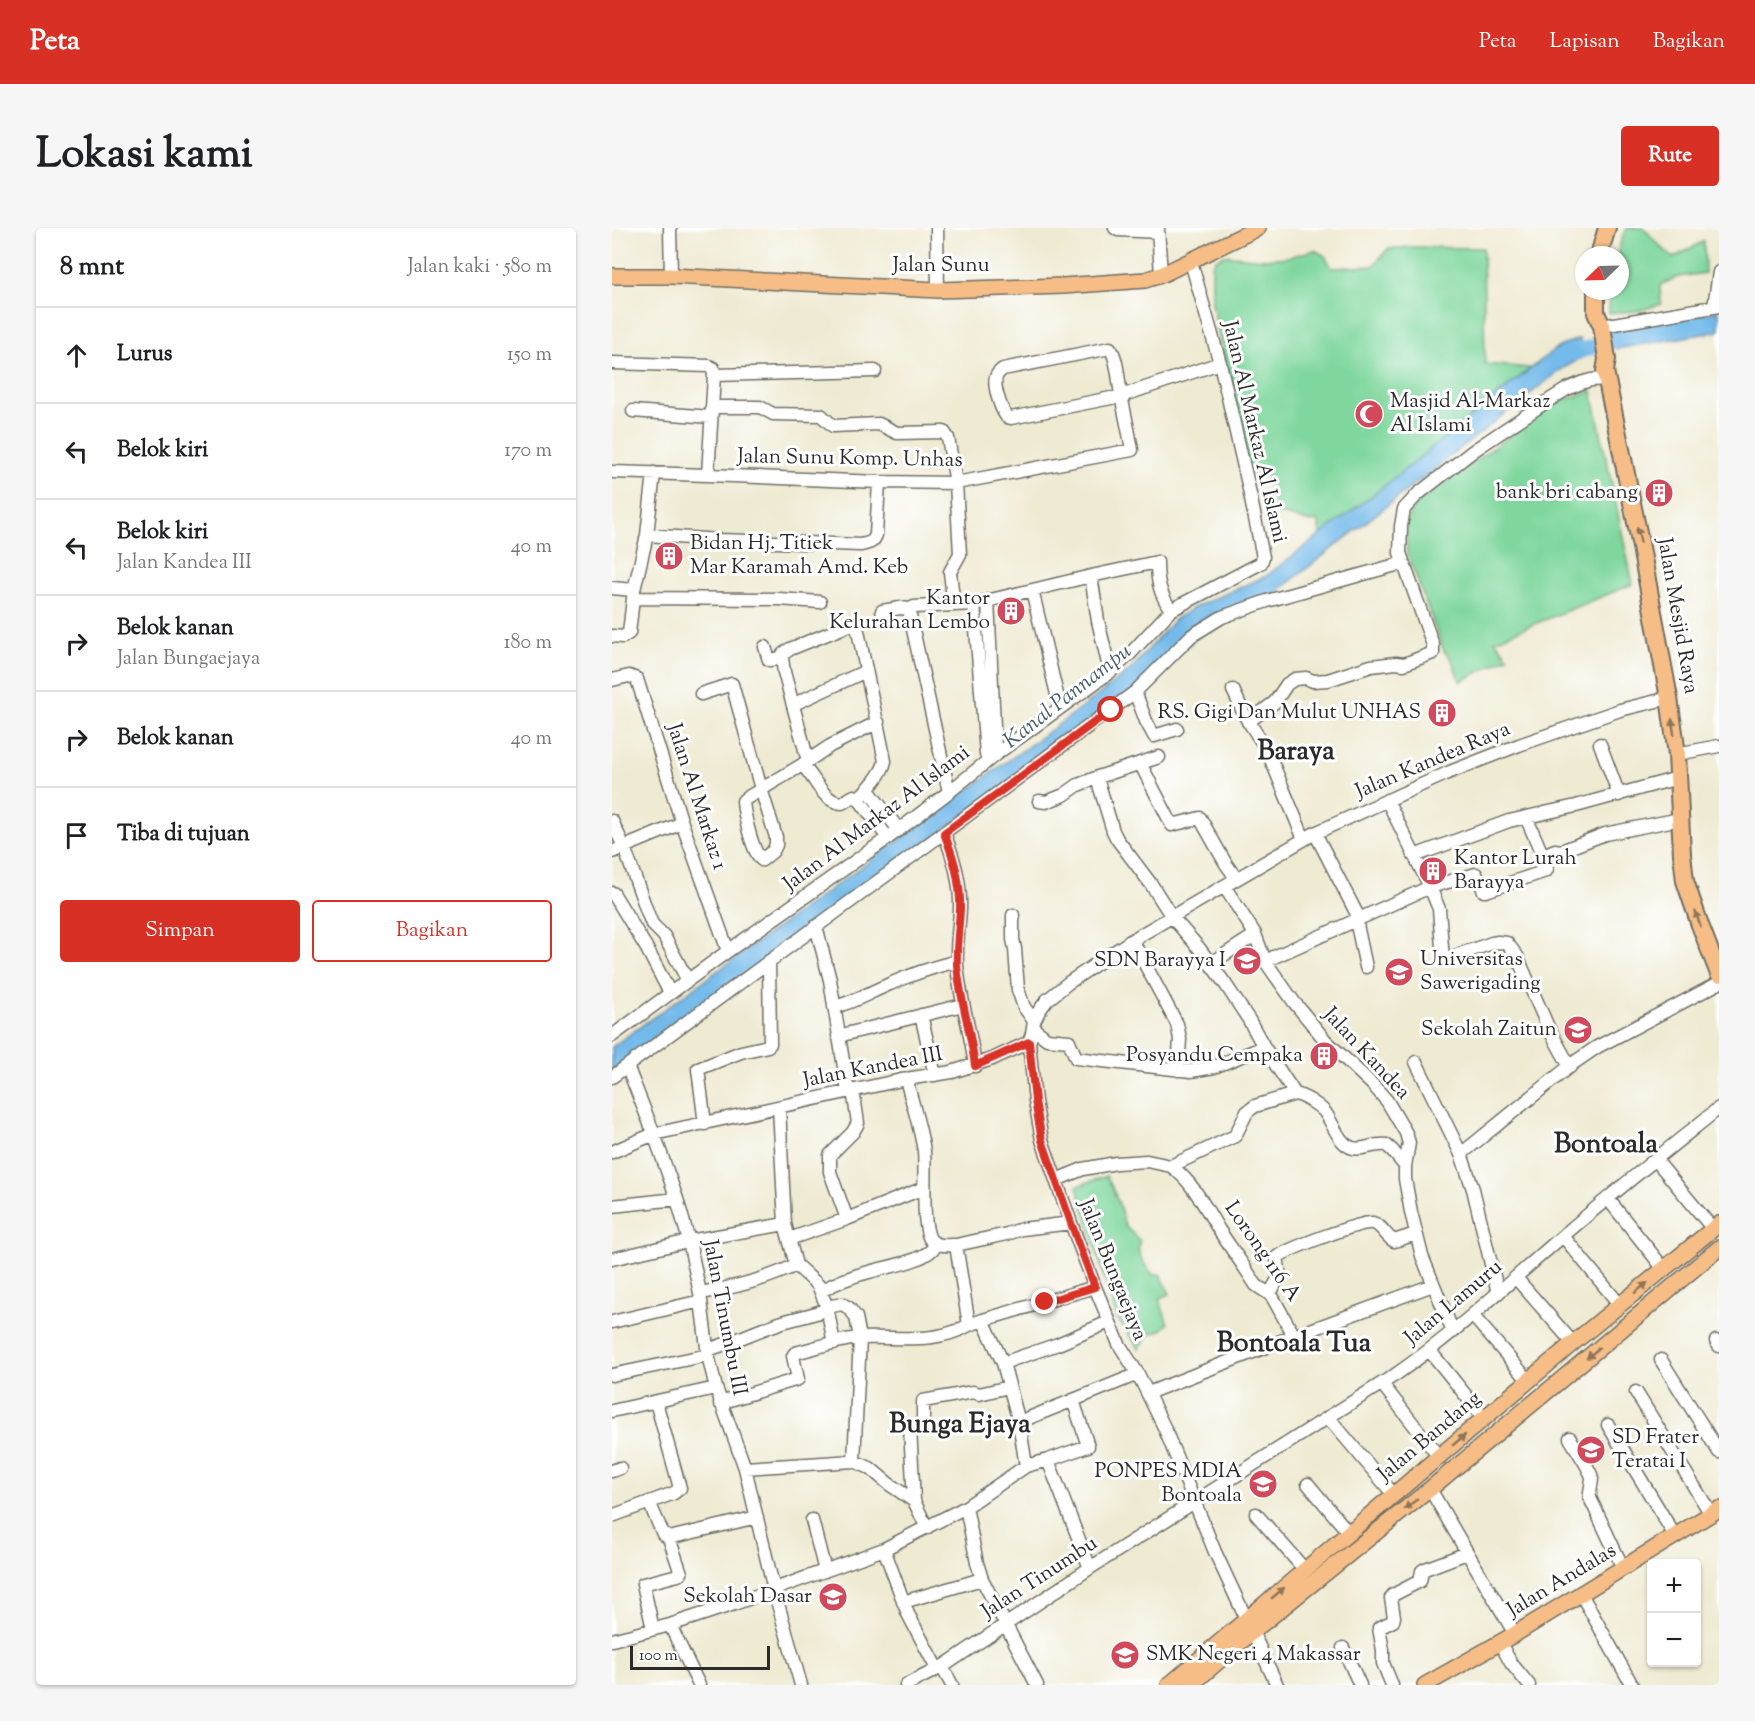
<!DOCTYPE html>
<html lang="id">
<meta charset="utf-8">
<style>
:root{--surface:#fff;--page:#f6f6f6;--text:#202124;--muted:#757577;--line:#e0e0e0;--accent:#d93025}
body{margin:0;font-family:"Sorts Mill Goudy",serif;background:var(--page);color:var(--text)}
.controls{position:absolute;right:18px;bottom:18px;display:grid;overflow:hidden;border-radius:6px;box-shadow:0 2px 4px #0004}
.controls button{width:54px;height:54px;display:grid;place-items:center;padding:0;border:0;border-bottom:2px solid var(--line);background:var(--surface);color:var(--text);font:30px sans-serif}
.compass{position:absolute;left:963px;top:18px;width:54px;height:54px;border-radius:50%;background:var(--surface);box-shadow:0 2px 4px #0004;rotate:247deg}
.scale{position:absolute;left:18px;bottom:15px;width:140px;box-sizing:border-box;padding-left:6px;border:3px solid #2b2b2b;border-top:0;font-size:16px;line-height:21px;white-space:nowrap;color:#2b2b2b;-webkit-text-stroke:4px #fff;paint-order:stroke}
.stop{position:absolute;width:18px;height:18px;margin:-14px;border:4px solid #d93025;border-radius:50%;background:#fff}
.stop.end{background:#d93025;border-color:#fff;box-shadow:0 2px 6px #0008}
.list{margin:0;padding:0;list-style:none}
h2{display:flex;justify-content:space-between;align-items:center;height:78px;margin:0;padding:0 24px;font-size:26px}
h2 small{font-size:20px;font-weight:400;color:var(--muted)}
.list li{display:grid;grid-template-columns:39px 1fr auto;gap:18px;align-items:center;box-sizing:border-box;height:96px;padding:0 24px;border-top:2px solid var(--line)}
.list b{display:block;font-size:22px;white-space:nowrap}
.list p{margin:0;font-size:20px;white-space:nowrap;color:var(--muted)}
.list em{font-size:20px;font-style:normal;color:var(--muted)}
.actions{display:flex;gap:12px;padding:18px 24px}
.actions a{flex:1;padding:14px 0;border:2px solid var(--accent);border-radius:6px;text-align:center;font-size:21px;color:var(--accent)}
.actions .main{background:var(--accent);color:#fff}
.icon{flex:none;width:33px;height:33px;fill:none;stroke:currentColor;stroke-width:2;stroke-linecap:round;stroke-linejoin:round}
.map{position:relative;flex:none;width:1107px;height:1457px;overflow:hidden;border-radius:6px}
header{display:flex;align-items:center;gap:36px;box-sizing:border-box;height:84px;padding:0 30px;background:var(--accent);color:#fff}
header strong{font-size:28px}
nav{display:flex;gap:33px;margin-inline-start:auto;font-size:21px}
.intro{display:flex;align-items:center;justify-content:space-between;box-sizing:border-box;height:144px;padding:0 36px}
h1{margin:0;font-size:42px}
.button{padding:15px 27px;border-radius:6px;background:var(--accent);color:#fff;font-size:21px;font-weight:700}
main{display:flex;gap:36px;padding:0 36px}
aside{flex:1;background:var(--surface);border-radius:6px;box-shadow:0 2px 4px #0004}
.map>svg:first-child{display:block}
.green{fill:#7fd79d;stroke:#558164;stroke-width:1.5}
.water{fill:#73baea;stroke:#4f728a;stroke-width:1.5}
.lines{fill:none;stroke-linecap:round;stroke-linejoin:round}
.river{stroke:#73baea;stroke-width:16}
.minor-casing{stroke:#706e65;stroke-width:15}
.major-casing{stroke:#706e65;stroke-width:18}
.highway-casing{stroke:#706e65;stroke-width:20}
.minor{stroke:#fff;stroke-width:12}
.major{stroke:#f6be86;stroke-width:15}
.highway{stroke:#f6be86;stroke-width:16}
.oneway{fill:#907458}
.route{stroke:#d93025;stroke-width:8}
.labels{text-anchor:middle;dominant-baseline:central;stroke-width:6;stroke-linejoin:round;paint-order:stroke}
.street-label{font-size:21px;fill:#2b2b2b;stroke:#fff}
.poi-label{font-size:21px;fill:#2b2b2b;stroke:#fff;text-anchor:end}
.water-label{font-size:22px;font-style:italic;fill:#445d6e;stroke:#fff}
.district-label{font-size:27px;font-weight:bold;fill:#2b2b2b;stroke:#fff}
</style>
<header>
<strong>Peta</strong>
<nav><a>Peta</a><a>Lapisan</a><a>Bagikan</a></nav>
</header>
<div class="intro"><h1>Lokasi kami</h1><a class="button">Rute</a></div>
<main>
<aside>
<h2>8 mnt<small>Jalan kaki · 580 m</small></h2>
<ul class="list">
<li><svg class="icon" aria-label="ahead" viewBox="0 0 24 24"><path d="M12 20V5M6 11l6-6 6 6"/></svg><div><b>Lurus</b></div><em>150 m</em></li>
<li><svg class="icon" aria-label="left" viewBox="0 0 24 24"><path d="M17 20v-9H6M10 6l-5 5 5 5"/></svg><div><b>Belok kiri</b></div><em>170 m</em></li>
<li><svg class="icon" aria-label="left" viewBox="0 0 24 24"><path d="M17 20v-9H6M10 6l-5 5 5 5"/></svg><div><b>Belok kiri</b><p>Jalan Kandea III</p></div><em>40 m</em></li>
<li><svg class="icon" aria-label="right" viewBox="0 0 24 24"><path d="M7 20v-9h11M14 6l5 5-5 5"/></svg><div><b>Belok kanan</b><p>Jalan Bungaejaya</p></div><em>180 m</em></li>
<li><svg class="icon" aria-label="right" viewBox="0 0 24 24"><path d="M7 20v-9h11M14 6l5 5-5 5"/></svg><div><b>Belok kanan</b></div><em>40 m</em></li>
<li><svg class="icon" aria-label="arrive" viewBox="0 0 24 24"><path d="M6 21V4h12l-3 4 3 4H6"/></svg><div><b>Tiba di tujuan</b></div></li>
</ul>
<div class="actions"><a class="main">Simpan</a><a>Bagikan</a></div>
</aside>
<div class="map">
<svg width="1107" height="1457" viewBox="0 0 1107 1457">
<rect width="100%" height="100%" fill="#fff"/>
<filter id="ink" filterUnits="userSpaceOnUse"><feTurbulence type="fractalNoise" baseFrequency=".0167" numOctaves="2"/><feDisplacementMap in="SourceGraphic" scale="12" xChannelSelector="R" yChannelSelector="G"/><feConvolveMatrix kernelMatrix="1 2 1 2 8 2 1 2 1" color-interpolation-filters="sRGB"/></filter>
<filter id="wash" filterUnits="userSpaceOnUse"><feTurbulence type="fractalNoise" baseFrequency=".008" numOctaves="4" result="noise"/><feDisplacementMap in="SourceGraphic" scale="24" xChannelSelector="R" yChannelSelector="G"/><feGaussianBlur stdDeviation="1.35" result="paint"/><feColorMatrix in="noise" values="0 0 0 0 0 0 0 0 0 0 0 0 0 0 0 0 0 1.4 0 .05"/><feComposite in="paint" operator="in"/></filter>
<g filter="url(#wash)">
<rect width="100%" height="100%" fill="#efead2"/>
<path class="green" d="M1015 0H1032L1042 12 1061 30 1092 13 1093 45 1066 49 1048 57 1049 76 1027 83 997 85V63H1008V27H1005L1011 7Z
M799 19 871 20 873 136 919 140 761 267 708 307 706 293 699 294 664 285 655 247H644L636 242 600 75V38L604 31 612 27 652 31 676 29 703 22 713 28 720 40 761 38 776 21Z
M980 163 1021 356 883 412 896 429 848 454 840 432 832 423 795 325 794 293 802 278 943 174Z
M495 948 507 976 513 998 528 1013C522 1026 534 1037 541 1047L548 1046 558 1066 547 1070 556 1096 549 1102 536 1107 527 1121 504 1089 465 958Z"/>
<path class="water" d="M1107 83V103L1004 121 999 102Z
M968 111 971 129 950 141 662 366 611 387 525 461 0 844V819L472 478 519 441 563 391 583 379 654 348 761 267 942 122 955 115Z"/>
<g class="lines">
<path class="river" d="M950 129 1013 108 1023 107"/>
</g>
</g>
<g filter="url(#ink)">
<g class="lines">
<g class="minor-casing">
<path id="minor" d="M58 0 59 48
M325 0 326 62
M503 0 506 2 546 4
M546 0 549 47
M1102 79 1107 44
M990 98 1107 78
M0 135 97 138 101 140 102 147 96 247 0 244
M102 147 263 143
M100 179H148L161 186 209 187 221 198 267 196 285 205 332 204 336 210 344 255 348 326 338 344 341 370
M21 183 99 189
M96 247 267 254 344 255 520 222C517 203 512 184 509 166 506 152 506 131 498 120L391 141C387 144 386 144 384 149 381 158 389 182 395 189L399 190 509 168 608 135
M35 307 107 312 249 317C257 315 261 315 264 307L267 254
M479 348 486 393 498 444
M0 360 22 362
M420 362 448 479
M21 370 167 371 208 374
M376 373 383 519
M362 376 374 526
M270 383 288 380 299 381
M0 408 11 409 17 405 22 362 35 307 42 245
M153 419 157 432 170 430
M0 452 17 448 25 451 70 595 116 723
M621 462 633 488 655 522 692 611
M523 464 534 493 542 508 565 501
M89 466 120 456 149 561 164 609V617L161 623 150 632C140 624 132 586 131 573L133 571 190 537C203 548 210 574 230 575L242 568 246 570 276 610
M182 476 254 443
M636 494 663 474 675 456 683 451 694 450 701 453 716 452 759 438 784 435 792 436 821 425V417L788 325 789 298 792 281 806 266 861 223 931 176 955 161 969 155 979 152 995 151
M988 516 1007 567
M1065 526 1107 518
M196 533 172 444 170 430 171 426 178 421 240 396 244 398 246 403 273 533C271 545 255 563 246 570
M528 535 560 597 588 590 614 636 624 650
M191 536 218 518 266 494
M485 550 501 603 505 611 539 656 560 689 587 720 614 757 637 792 652 819 683 866C692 868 705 876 712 883 721 894 726 916 741 920 750 923 763 915 774 917L780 922 793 938
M256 562 287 602
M337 564 298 388 299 381 302 379 362 376 479 348 545 334C545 354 548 366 559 382
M775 572 818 659 827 681 831 732 880 715 886 714 895 715 905 728 936 799 958 839
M427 573 434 574 452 567 466 557 486 549 547 529
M0 593 12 619 36 686 40 696 52 708 76 753
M332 605C342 630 349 654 348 681 347 700 344 719 345 737 348 771 359 804 363 838
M703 605 747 690
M0 624 70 595
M931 627 943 622 949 623 993 606 1068 591
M802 628 897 593 964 578 1066 550
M612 658 643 706 653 733 682 774 713 812 762 858 775 873 794 905 797 915 793 938V951L799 984 810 1028 841 1104
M1 665 34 719 58 765
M401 687V711L403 721 406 762 412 779 422 793
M744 692 754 739
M204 698 218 752 236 864
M520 712 565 796 568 811 566 842
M653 733 818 659 864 646 872 663H874L934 643 935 641 934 635 914 589
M598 736 643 707
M222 779C243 774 258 764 278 756 300 746 322 739 345 733
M309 787 323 847
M421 800 435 811 457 813 464 830 579 843 602 839 652 819
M0 808 116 723 276 610 337 564 383 527 498 444 517 427 559 382 649 335 651 329 635 252 608 135 579 34
M226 808 351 777
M417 814 423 873 430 912 459 995 483 1059 507 1116 526 1146 552 1199 603 1324 665 1457
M804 834 849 926
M15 838 42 906 65 971 77 1013 88 1065 96 1127 104 1160 133 1240 162 1362 189 1457
M0 849 523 464 579 408 610 389 655 373 791 335
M294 851C300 874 308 898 312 923 314 943 309 995 318 1011 324 1019 335 1017 344 1017L357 1097 371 1092 391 1135 407 1194 414 1238 436 1232 478 1340
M167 879 173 996 184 1037
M93 896 86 841 129 824 156 818 158 816 157 733
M0 924 42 906 294 851 340 844 380 831 417 814 420 806 422 793 427 783 435 772 456 755 520 712 703 605 838 544 907 517 1008 482 1057 470
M1043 931 1101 1001
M559 938C581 954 593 979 607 1002 619 1020 632 1038 644 1057 650 1062 657 1064 661 1070L682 1108
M444 952 471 941 504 935 535 933 559 938 623 908 635 884 643 878 683 866
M996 971 1052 1041
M0 978 65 971
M235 991 218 944V927L241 904 246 895 241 862
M951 1008 1008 1077
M177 1011 235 991 312 960
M344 1017 395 1006 410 1001 459 995
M0 1031 77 1013 173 996
M184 1037 206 1057 215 1079 222 1115
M904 1050 961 1115
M209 1063C223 1055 241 1048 257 1044 276 1038 314 1034 325 1016
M88 1065C121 1060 153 1052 184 1037
M658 1065 668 1048 665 1029C676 1021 749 993 761 995 770 997 774 1009 782 1013L804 1006
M886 1065 861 961 849 926 963 834 985 819 1107 755
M215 1079 230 1076 237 1080 244 1089 248 1110 242 1233
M861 1088 917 1153
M371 1092 483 1059
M0 1094 89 1073
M1104 1113 1107 1118
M95 1122C123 1114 147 1101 174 1093 188 1089 201 1087 215 1081
M818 1123 872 1190
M1049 1132 1107 1224
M391 1135 446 1116 497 1094
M0 1147 96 1127
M770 1156 827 1229
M1024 1164 1099 1286
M536 1165 682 1108 821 1057
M108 1175 186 1151 181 1128 183 1125C204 1120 225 1112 247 1110 286 1108 322 1117 357 1097
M0 1183 104 1160
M716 1189 782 1267
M407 1194 526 1146
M996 1197 1063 1308
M958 1210C962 1218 979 1242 980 1250 980 1257 977 1263 978 1270L1011 1340
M436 1232 476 1218 461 1172
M133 1240 242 1233 258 1240 277 1256 302 1273 315 1300
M0 1243 8 1240
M696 1256 737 1305
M818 1261 903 1406
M302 1273 298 1200 299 1198 311 1197V1173L361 1164 367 1166 397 1159
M37 1274 51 1306 57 1310 145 1289
M354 1279 365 1335 370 1351 425 1457
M644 1286 693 1342
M0 1288 62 1265 68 1260 44 1174
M200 1292 213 1343
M272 1321 296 1386 325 1441
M969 1366 1020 1457
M291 1374 370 1351
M58 1397 87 1457
M41 1401 31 1356 66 1347 69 1345 57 1310
M0 1412 58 1397 122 1376 272 1321 354 1279 414 1238
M888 1415 899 1435 917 1457
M731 1420 748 1457
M330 1439 340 1457
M294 1457 330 1439 478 1340 783 1147C844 1105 896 1055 952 1007 1002 964 1055 922 1107 880
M780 1457 771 1435V1422L767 1400 781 1393 782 1389 779 1370 781 1367 808 1353 810 1343 813 1341 855 1325"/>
</g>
<g class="major-casing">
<path id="major" d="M0 48H59L326 62 451 58 533 52 549 47 646 0
M557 1457 961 1115 1107 996
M579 1457 640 1404 818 1261 1107 1020
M813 1457 903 1406 1107 1281"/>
</g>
<g class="highway-casing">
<path id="highway" d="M987 27 995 0
M984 63V85L990 98 995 131 993 143 1028 314 1057 470 1065 526 1070 626 1073 653 1088 697 1107 746"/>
</g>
<use href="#minor" class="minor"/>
<use href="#major" class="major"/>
<use href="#highway" class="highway"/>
</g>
<defs><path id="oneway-solid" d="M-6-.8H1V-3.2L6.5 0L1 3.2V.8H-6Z" transform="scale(1.5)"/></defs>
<g class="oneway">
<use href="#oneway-solid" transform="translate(1027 307) rotate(-101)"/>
<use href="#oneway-solid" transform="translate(1061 499) rotate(-98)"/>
<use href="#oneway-solid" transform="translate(1086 691) rotate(-109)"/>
<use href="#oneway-solid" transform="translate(1029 1060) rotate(-39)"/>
<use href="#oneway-solid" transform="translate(981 1125) rotate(140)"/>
<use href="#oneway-solid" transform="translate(847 1212) rotate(-40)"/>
<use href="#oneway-solid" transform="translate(799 1276) rotate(141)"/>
<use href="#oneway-solid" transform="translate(666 1365) rotate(-40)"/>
</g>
</g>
<g class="lines" filter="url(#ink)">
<path class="route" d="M433 1074 483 1059 459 995 430 912 423 873 417 814 363 838C359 804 348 771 345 737 344 719 347 700 348 681 349 654 342 630 332 605L499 482"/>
</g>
<defs>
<g id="mosque-disc" transform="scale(1.5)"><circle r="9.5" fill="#d1495b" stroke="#fff"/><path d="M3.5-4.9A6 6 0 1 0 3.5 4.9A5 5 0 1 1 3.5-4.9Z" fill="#fff"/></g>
<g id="building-disc" transform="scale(1.5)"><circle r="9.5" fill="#d1495b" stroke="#fff"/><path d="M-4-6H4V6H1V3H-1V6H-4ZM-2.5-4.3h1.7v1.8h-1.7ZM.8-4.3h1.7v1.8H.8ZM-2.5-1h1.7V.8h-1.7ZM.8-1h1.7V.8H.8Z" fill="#fff"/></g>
<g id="school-disc" transform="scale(1.5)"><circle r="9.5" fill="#d1495b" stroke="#fff"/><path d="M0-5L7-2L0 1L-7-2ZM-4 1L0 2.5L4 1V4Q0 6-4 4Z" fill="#fff"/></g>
<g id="university-disc" transform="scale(1.5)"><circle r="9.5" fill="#d1495b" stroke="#fff"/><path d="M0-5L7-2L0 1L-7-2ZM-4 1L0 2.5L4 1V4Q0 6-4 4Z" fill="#fff"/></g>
</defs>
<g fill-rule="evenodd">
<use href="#mosque-disc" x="757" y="186"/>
<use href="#building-disc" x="1047" y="265"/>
<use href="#building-disc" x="57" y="328"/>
<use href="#building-disc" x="399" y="383"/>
<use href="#building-disc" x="830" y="485"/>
<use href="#building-disc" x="821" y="643"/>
<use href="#school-disc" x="635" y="733"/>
<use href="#university-disc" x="787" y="744"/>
<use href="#school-disc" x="966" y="802"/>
<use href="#building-disc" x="712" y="828"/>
<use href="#school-disc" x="979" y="1222"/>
<use href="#school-disc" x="651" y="1256"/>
<use href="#school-disc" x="221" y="1369"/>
<use href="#school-disc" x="513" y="1427"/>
</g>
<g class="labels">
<g class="street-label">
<text x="329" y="38">Jalan Sunu</text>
<text transform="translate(642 204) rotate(77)">Jalan Al Markaz Al Islami</text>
<text transform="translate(238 231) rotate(1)">Jalan Sunu Komp. Unhas</text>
<text transform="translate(1065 388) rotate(80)">Jalan Mesjid Raya</text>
<text transform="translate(821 533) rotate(-23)">Jalan Kandea Raya</text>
<text transform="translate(84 569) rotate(72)">Jalan Al Markaz 1</text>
<text transform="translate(265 591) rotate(-37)">Jalan Al Markaz Al Islami</text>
<text transform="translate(754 826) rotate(47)">Jalan Kandea</text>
<text transform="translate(261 840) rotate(-11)">Jalan Kandea III</text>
<text transform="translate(650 1024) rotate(55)">Lorong 116 A</text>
<text transform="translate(500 1042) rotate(68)">Jalan Bungaejaya</text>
<text transform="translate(842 1075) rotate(-40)">Jalan Lamuru</text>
<text transform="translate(112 1090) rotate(79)">Jalan Tinumbu III</text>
<text transform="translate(818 1209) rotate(-40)">Jalan Bandang</text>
<text transform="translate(428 1350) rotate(-33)">Jalan Tinumbu</text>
<text transform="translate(950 1353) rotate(-31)">Jalan Andalas</text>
</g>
<g class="poi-label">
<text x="778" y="174" text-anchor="start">Masjid Al-Markaz<tspan x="778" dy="24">Al Islami</tspan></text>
<text x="1026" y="265">bank bri cabang</text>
<text x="78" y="316" text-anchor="start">Bidan Hj. Titiek<tspan x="78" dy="24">Mar Karamah Amd. Keb</tspan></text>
<text x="378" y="371">Kantor<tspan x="378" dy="24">Kelurahan Lembo</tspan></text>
<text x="809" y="485">RS. Gigi Dan Mulut UNHAS</text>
<text x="842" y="631" text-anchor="start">Kantor Lurah<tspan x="842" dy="24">Barayya</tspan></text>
<text x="808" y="732" text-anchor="start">Universitas<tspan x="808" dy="24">Sawerigading</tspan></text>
<text x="614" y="733">SDN Barayya I</text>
<text x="945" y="802">Sekolah Zaitun</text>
<text x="691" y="828">Posyandu Cempaka</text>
<text x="1000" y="1210" text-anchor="start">SD Frater<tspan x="1000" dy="24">Teratai I</tspan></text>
<text x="630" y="1244">PONPES MDIA<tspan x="630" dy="24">Bontoala</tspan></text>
<text x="200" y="1369">Sekolah Dasar</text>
<text x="534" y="1427" text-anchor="start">SMK Negeri 4 Makassar</text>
</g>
<g class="water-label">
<text transform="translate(456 469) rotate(-38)">Kanal Pannampu</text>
</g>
<g class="district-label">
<text x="684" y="524">Baraya</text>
<text x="994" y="917">Bontoala</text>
<text x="682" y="1116">Bontoala Tua</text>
<text x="348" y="1197">Bunga Ejaya</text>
</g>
</g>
</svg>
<div class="controls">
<button>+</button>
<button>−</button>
</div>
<svg class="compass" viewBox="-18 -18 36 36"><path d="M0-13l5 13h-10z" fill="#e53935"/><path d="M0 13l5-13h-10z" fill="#757577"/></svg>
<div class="scale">100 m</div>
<div class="stop" style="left:499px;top:482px"></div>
<div class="stop end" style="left:433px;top:1074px"></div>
</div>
</main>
